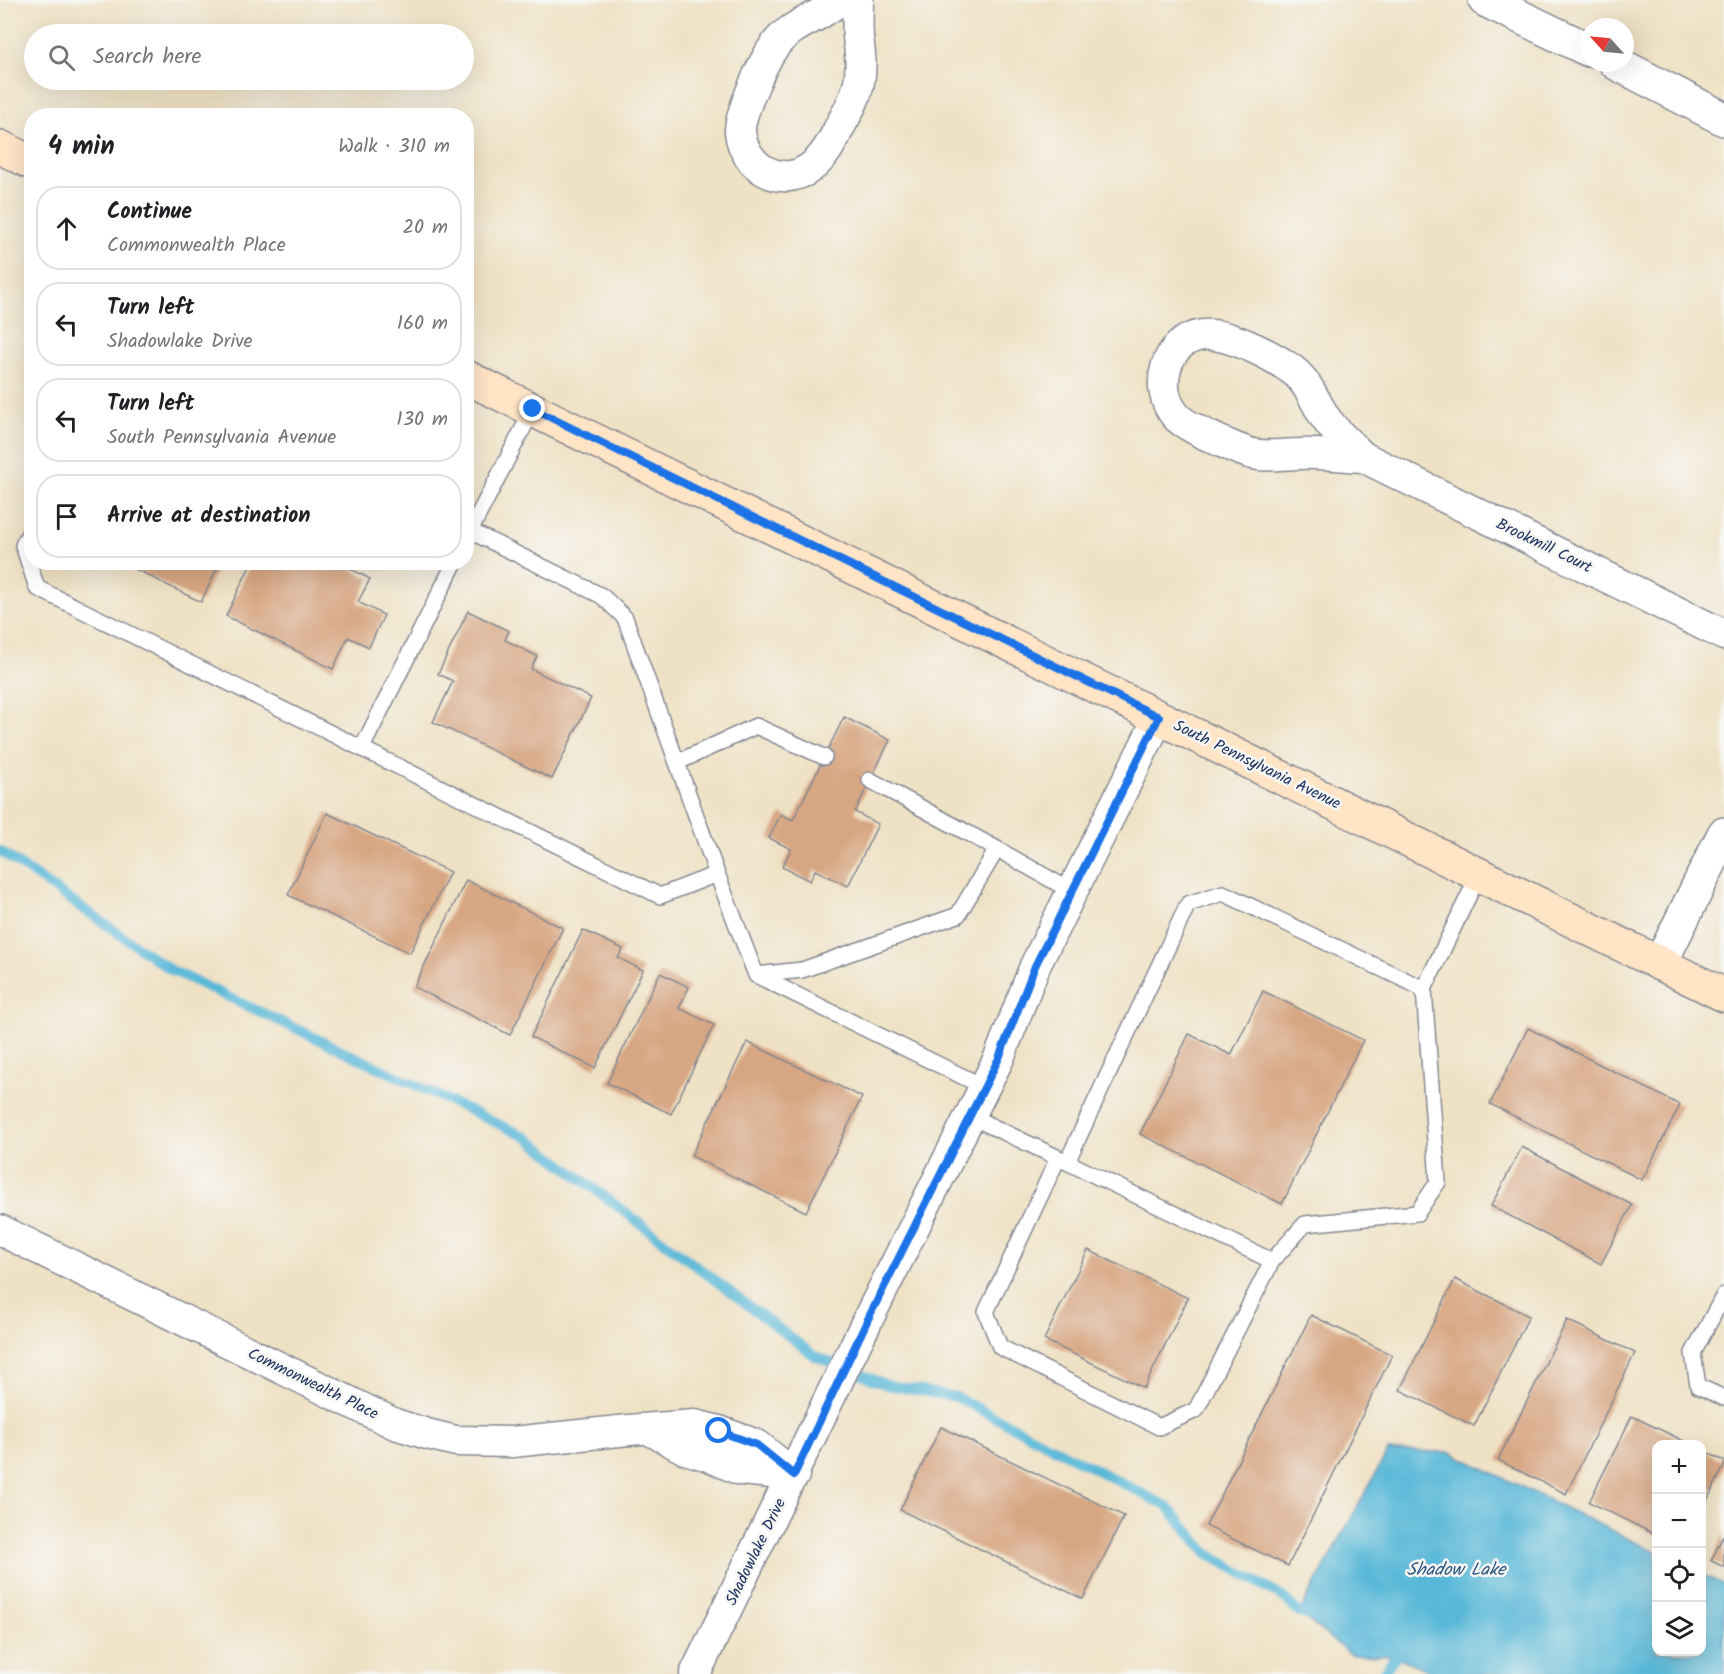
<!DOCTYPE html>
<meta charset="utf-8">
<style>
:root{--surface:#fff;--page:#f6f6f6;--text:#202124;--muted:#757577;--line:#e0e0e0}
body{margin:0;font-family:Kalam,sans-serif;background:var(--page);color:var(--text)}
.controls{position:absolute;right:18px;bottom:18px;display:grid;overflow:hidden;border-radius:12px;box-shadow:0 6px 24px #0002}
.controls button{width:54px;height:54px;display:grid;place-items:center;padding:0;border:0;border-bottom:2px solid var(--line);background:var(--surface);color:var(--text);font:30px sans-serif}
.compass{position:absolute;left:1580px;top:18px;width:54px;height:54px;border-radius:50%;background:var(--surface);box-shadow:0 6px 24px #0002;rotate:297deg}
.stop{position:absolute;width:18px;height:18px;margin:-14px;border:4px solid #1a73e8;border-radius:50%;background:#fff}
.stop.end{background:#1a73e8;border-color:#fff;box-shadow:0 2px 6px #0008}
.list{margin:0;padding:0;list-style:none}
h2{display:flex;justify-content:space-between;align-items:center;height:78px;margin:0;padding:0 24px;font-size:26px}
h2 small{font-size:20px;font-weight:400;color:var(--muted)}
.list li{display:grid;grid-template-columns:39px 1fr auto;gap:18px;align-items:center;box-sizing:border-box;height:84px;margin:0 12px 12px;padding:0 12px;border:2px solid var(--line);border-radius:24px}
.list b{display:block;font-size:22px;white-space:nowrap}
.list p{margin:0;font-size:20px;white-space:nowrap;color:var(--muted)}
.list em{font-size:20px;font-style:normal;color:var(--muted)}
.icon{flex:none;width:33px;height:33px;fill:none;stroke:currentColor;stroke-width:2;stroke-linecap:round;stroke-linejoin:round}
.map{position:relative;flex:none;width:1724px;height:1674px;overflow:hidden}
.search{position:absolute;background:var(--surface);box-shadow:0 6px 24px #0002;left:24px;top:24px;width:450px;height:66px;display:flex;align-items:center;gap:15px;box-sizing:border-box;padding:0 21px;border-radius:33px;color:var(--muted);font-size:22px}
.panel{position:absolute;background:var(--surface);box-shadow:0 6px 24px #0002;left:24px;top:108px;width:450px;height:462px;border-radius:24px}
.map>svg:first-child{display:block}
.water{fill:#59b8d8;stroke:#3a749b;stroke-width:1.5}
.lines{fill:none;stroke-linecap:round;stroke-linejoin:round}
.stream{stroke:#59b8d8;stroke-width:10}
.building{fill:#d7a682}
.service-casing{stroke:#858891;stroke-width:18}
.minor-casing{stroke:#858891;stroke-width:33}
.tertiary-casing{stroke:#858891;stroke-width:36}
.secondary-casing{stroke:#858891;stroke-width:36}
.service{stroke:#fff;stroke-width:15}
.minor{stroke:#fff;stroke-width:30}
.tertiary{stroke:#fff;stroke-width:33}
.secondary{stroke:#ffe4c6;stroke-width:33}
.route{stroke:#1a73e8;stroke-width:8}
.labels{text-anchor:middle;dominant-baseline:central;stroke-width:5;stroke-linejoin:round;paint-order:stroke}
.street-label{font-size:16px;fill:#1b2f5e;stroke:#f6f6f2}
.water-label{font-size:18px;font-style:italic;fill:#2e5883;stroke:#f6f6f2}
</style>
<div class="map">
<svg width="1724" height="1674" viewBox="0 0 1724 1674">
<rect width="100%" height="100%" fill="#f6f6f2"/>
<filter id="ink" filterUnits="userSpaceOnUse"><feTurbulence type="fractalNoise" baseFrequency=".0167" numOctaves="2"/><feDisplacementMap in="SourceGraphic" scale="12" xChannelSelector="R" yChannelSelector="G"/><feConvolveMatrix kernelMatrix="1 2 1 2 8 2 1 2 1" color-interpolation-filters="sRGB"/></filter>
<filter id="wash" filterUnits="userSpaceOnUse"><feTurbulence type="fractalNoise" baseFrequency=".008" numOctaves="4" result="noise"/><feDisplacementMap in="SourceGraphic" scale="24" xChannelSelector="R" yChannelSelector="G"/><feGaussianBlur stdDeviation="1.35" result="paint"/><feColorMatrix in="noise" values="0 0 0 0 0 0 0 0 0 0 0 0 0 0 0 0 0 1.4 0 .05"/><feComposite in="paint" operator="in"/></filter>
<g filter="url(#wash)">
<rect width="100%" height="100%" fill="#efe1c4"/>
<path class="water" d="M1388 1451 1450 1452 1656 1552V1652H1702V1574L1724 1585V1674H1435L1396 1656 1351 1655 1299 1613Z"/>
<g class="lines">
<path class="stream" d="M0 851 171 970 526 1137 815 1356 887 1385 956 1397 1168 1507 1207 1553 1286 1599 1299 1613 1313 1617
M1382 1674 1396 1656"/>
</g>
<g id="blocks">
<path class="building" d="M121 562H220L201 602Z
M252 562H352L349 568 370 579 358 602 384 615 369 647 348 637 333 669 226 616Z
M468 611 509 631 505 640 537 656 531 669 591 698 552 779 433 722 453 681 438 674Z
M844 717 890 740 855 812 878 824 848 886 815 870 810 881 782 867 791 849 769 838 781 814 793 820Z
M327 813 450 872 410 953 288 895Z
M466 880 563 928 510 1035 414 987Z
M583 930 623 949 618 958 643 970 595 1068 531 1037Z
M660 973 689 987 679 1008 714 1025 671 1114 607 1083Z
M1263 991 1363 1040 1282 1204 1140 1134 1189 1034 1231 1055Z
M1528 1028 1680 1105 1642 1180 1490 1104Z
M747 1042 862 1097 806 1212 691 1156Z
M1522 1147 1632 1205 1601 1264 1491 1206Z
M1088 1250 1188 1298 1144 1388 1044 1340Z
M1455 1279 1529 1316 1474 1426 1400 1390Z
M1311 1315 1392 1355 1288 1566 1206 1526Z
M1567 1320 1635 1353 1566 1494 1498 1460Z
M1632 1416 1690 1444H1656V1535L1589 1502Z
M941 1427 1124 1516 1083 1599 900 1510Z
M1702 1450 1724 1461V1466L1702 1511Z
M1724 1534V1567L1711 1561Z"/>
</g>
</g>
<g filter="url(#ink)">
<use href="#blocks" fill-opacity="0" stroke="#858891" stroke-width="1.5"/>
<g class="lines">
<g class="service-casing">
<path id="service" d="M32 528 23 545 37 588 660 896 717 874
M466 529 602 596 625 618 717 874 756 975 802 970 958 915 997 849 1071 891
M466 539 533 409
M362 748 455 562
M678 762 756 726 824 757
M870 780 997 849
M756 975 984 1087
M970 1116 1067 1162 1188 904 1223 893 1424 989 1479 874
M1058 1158 986 1312 1000 1347 1159 1427 1196 1410 1272 1261
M1067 1162 1272 1261 1305 1224 1417 1213 1438 1182 1424 989
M1724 1295 1693 1353 1698 1386 1724 1398"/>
</g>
<g class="minor-casing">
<path id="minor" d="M839 0C821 18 792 23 776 44 764 59 739 114 740 132 744 167 780 189 810 168 824 158 832 143 839 128 847 113 856 99 859 82 862 66 860 52 858 37 857 25 858 12 858 0
M1363 457C1342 456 1320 453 1299 454 1283 454 1265 458 1249 453 1234 448 1185 427 1176 416 1152 389 1165 339 1203 335 1226 332 1269 354 1288 367 1306 378 1312 396 1323 414 1332 430 1350 444 1363 457L1724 635
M0 1230 364 1409 395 1424 427 1434 456 1441 512 1442 629 1430 695 1425 719 1431 757 1445 794 1475
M650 1430 685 1449 709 1456 740 1470 794 1475
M695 1674 868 1319 999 1058 1035 966 1159 717"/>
</g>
<g class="tertiary-casing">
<path id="tertiary" d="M1485 0 1589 50
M1616 63 1724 119
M1660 964 1724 834"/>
</g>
<g class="secondary-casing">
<path id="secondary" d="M0 147 32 163
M466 377 1724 995"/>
</g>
<use href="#service" class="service"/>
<use href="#minor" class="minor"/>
<use href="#tertiary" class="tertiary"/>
<use href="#secondary" class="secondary"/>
</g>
</g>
<g class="lines" filter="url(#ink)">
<path class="route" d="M533 409 1159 717 1035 966 999 1058 868 1319 794 1475 757 1445 719 1431"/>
</g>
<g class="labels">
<g class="street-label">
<text transform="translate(1544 546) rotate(26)">Brookmill Court</text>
<text transform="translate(1257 765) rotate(26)">South Pennsylvania Avenue</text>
<text transform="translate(313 1384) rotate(26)">Commonwealth Place</text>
<text transform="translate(756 1552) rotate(-64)">Shadowlake Drive</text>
</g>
<g class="water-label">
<text x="1456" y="1570">Shadow Lake</text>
</g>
</g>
</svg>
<div class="controls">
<button>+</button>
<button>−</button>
<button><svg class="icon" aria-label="locate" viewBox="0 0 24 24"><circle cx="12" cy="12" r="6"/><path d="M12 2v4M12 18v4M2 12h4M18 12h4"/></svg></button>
<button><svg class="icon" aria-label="layers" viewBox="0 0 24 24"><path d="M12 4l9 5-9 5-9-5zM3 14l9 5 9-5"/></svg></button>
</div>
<svg class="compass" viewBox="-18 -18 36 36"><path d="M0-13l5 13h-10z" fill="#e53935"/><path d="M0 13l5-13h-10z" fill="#757577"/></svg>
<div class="stop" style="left:719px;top:1431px"></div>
<div class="stop end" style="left:533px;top:409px"></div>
<div class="search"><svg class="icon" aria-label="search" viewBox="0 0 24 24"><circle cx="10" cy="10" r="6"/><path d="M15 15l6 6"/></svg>Search here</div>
<section class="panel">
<h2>4 min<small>Walk · 310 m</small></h2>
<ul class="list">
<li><svg class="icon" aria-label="ahead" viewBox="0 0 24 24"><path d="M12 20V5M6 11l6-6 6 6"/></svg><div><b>Continue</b><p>Commonwealth Place</p></div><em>20 m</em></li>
<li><svg class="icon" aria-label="left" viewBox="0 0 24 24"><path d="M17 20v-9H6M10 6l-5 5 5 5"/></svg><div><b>Turn left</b><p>Shadowlake Drive</p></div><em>160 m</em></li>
<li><svg class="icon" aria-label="left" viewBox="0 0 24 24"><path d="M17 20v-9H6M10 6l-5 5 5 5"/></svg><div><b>Turn left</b><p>South Pennsylvania Avenue</p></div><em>130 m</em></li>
<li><svg class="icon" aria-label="arrive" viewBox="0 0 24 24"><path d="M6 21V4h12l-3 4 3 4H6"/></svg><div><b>Arrive at destination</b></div></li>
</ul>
</section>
</div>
